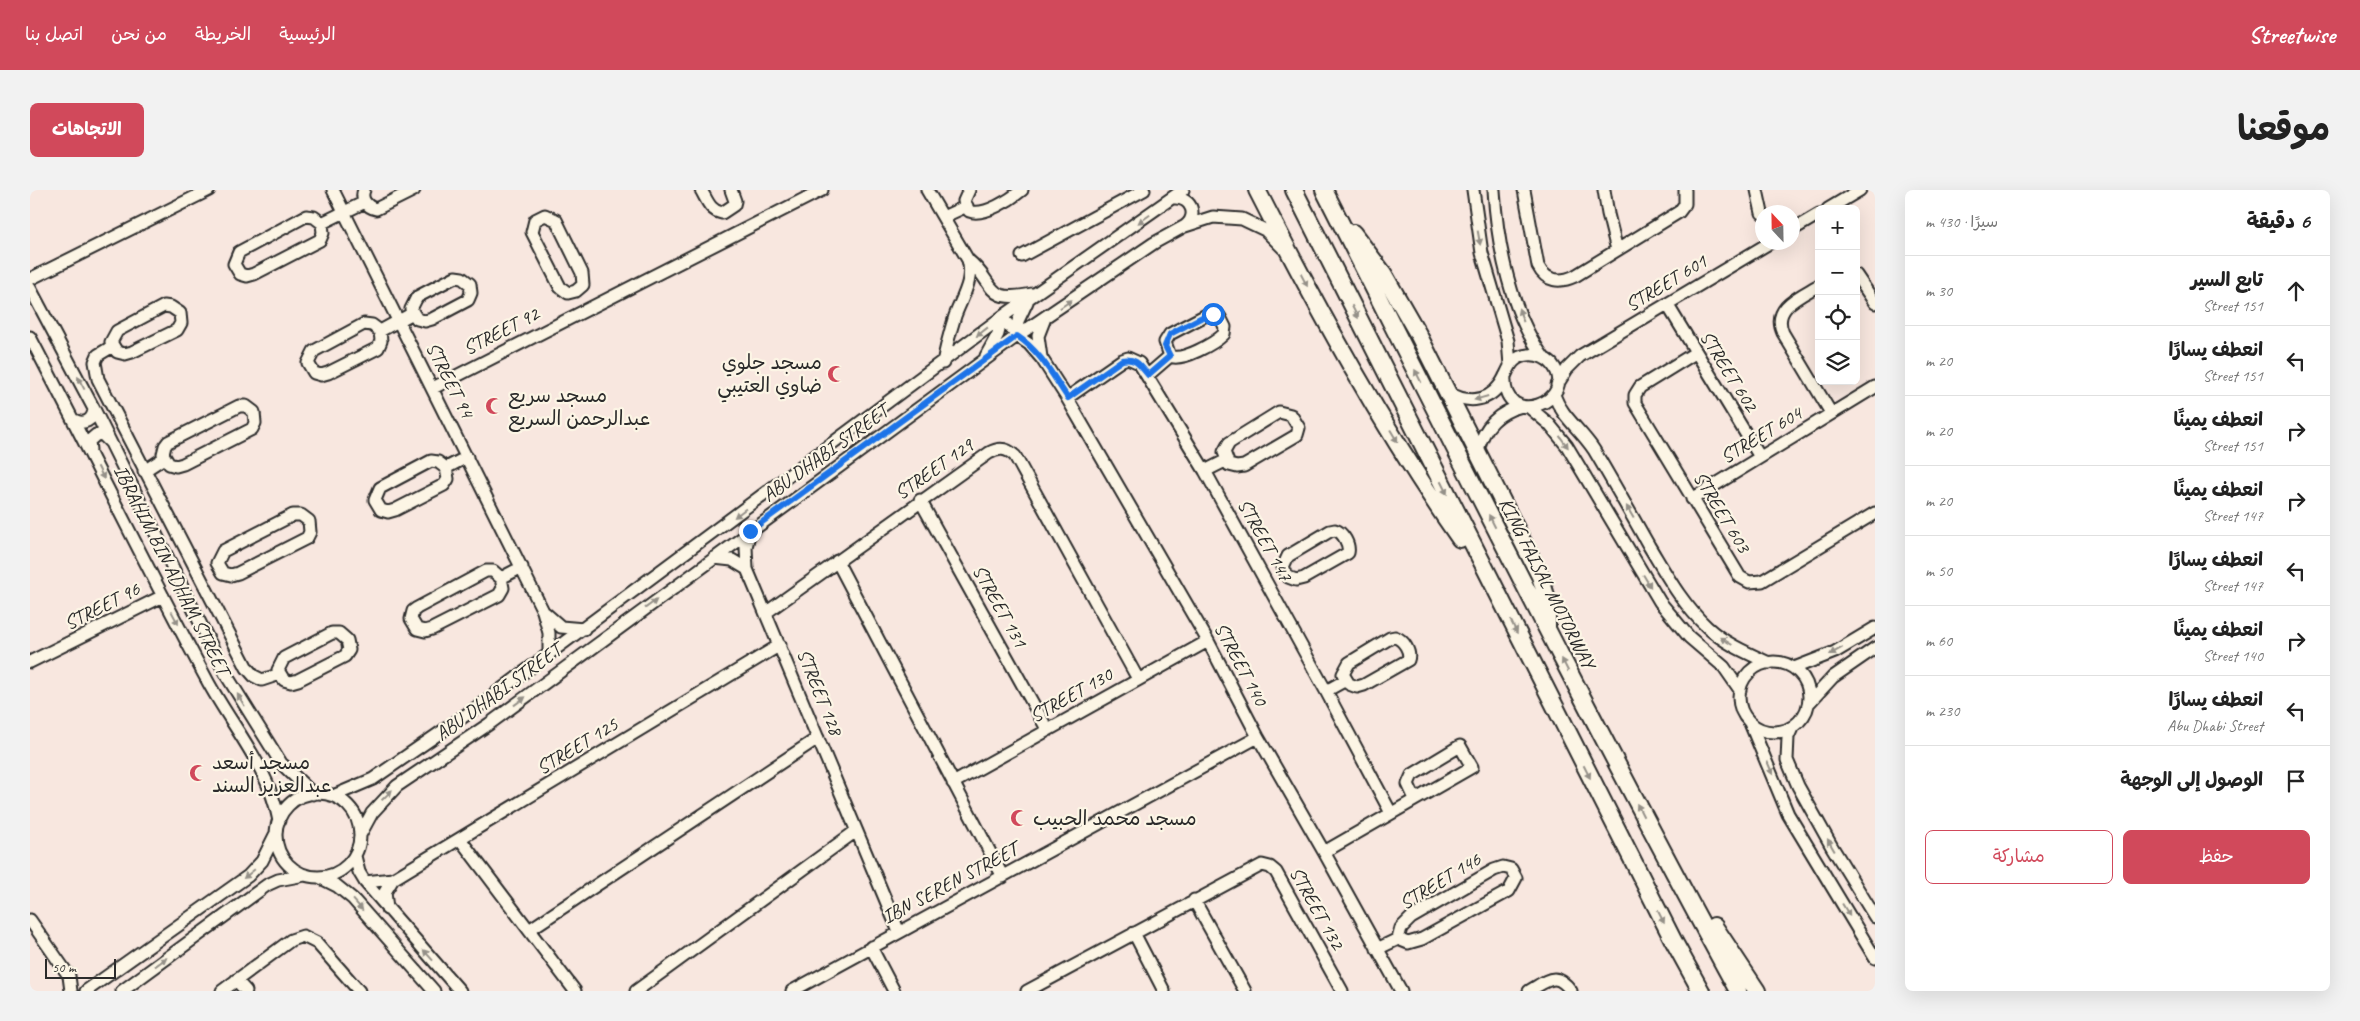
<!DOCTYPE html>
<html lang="ar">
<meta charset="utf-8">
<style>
:root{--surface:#fff;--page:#f2f2f2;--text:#222;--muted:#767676;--line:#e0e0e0;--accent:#d1495b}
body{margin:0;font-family:Caveat,"Playpen Sans Arabic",sans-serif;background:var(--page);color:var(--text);direction:rtl}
.controls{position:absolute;right:15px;top:15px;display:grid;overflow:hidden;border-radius:8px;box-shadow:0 5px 20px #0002}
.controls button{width:45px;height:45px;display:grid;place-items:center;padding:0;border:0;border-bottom:1px solid var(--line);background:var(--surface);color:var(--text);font:25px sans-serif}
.compass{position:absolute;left:1725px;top:15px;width:45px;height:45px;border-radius:50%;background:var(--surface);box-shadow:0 5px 20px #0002;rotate:338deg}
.scale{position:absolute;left:15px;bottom:12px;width:71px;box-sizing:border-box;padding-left:5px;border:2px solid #2b2b2b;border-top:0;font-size:14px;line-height:18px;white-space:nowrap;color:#2b2b2b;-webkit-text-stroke:4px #fcf5e5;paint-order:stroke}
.stop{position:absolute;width:15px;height:15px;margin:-11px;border:4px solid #1a73e8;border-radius:50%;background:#fff}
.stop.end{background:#1a73e8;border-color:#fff;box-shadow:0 1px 5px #0008}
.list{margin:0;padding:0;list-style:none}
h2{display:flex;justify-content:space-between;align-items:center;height:65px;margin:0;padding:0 20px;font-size:21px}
h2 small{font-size:16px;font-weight:400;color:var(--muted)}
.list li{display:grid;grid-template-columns:32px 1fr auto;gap:15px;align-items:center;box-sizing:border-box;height:70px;padding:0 20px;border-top:1px solid var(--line)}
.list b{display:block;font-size:19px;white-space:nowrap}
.list p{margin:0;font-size:16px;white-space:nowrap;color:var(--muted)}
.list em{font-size:16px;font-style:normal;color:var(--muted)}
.actions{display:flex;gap:10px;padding:15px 20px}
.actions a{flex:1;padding:11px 0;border:1px solid var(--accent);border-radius:8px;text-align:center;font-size:18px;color:var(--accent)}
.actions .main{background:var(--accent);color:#fff}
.icon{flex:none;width:28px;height:28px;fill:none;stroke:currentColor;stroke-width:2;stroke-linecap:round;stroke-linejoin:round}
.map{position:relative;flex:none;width:1845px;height:801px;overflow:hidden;direction:ltr;border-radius:8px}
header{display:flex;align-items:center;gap:30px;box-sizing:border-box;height:70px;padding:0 25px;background:var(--accent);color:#fff}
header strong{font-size:24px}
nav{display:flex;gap:28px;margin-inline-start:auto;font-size:18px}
.intro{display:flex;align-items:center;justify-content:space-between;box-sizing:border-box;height:120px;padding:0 30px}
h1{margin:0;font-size:35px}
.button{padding:12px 22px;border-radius:8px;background:var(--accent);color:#fff;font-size:18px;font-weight:700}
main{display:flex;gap:30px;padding:0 30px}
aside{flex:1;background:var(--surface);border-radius:8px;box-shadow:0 5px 20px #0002}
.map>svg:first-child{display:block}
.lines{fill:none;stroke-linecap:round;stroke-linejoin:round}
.minor-casing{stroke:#2b2b2b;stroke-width:15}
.highway-casing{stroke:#2b2b2b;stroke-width:20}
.minor{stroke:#fcf5e5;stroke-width:11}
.highway{stroke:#fcf5e5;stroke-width:16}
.oneway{fill:#949088}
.route{stroke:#1a73e8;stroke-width:6}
.labels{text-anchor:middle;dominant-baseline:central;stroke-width:4.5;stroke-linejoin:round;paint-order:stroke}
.street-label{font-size:20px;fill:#2b2b2b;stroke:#fcf5e5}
.poi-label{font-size:20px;fill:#2b2b2b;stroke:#fcf5e5;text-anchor:start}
</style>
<header>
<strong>Streetwise</strong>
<nav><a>الرئيسية</a><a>الخريطة</a><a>من نحن</a><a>اتصل بنا</a></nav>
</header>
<div class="intro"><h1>موقعنا</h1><a class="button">الاتجاهات</a></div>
<main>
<aside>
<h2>6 دقيقة<small>سيرًا · 430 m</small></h2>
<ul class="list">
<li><svg class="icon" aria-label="ahead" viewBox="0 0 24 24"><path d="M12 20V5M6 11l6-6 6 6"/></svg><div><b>تابع السير</b><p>Street 151</p></div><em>30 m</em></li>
<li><svg class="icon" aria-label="left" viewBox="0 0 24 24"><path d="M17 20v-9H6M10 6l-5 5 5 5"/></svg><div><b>انعطف يسارًا</b><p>Street 151</p></div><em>20 m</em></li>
<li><svg class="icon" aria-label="right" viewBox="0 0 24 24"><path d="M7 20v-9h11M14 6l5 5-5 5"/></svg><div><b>انعطف يمينًا</b><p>Street 151</p></div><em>20 m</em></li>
<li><svg class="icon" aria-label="right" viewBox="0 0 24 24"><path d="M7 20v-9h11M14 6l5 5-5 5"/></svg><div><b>انعطف يمينًا</b><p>Street 147</p></div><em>20 m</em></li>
<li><svg class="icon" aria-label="left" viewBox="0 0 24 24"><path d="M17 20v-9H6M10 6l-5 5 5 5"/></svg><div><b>انعطف يسارًا</b><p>Street 147</p></div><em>50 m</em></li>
<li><svg class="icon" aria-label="right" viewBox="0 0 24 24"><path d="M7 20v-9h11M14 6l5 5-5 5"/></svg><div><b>انعطف يمينًا</b><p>Street 140</p></div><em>60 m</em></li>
<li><svg class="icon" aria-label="left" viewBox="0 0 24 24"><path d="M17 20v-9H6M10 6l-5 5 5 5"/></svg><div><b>انعطف يسارًا</b><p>Abu Dhabi Street</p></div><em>230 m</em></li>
<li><svg class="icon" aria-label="arrive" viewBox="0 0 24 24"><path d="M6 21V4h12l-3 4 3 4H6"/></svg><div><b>الوصول إلى الوجهة</b></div></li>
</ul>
<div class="actions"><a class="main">حفظ</a><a>مشاركة</a></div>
</aside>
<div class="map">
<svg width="1845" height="801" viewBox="0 0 1845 801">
<rect width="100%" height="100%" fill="#f8e7df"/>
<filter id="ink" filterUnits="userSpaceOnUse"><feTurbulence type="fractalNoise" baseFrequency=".02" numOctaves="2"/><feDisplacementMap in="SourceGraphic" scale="10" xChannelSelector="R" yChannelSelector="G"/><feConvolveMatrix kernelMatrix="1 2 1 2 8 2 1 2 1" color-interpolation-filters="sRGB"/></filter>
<g filter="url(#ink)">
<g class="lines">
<g class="minor-casing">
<path id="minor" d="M303 0 513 421 519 443V465
M334 0C330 9 337 17 346 19L384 0
M671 0C677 10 680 21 692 23L704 15 705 11 701 0
M897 0 938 70C944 90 932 107 925 126 920 142 916 157 913 173
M939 0 934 11 939 21C954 27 981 9 992 0
M1443 0 1452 63 1478 151 1480 175
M1464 0C1467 54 1481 124 1514 168
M1494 0 1508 76C1516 92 1530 93 1545 86L1649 22 1655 14V0
M1574 0 1578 24 1587 60
M1727 0 1732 23
M1145 8C1162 8 1168 26 1155 36
M1798 19 1830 0
M515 25 526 30 552 83 553 95 546 101 538 103 530 97 502 42 505 30Z
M276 26 284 27 292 33 293 43 290 50 224 84 217 86 210 84 204 74 209 62Z
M913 27 937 16
M292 33 335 12
M1762 40 1789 24
M992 66 1114 0
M938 70C967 93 953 114 1002 104
M1826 85 1845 113
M425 87 432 88 440 94 441 103 438 110 402 129 395 131 387 129 381 119 387 107Z
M0 89 179 0
M1789 95C1771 106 1741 117 1753 143L1801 223
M0 98 64 219 195 483 251 573 283 604
M1637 114 1730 267
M134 116 141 117 150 123 151 133 147 140 102 162 95 164 87 162 81 152 87 141Z
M1178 124 1190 127 1195 137 1194 144C1185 153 1152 172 1140 166L1135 152 1140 144Z
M972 127 987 146 999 154 1012 169 1037 208 1178 451 1228 547 1294 662 1371 801
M334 134 342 135 350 141 351 151 348 158 298 183 291 185 284 183 278 173 284 161Z
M350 141 383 123
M987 146 988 131 997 112
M0 147C60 261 116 377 177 490 202 537 239 577 249 631
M83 156 68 165 65 172 68 189 217 478 224 486 232 490 250 484
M1665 163 1610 197 1605 205V213L1710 387 1719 392 1732 391 1845 323
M956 166 968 144 972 127
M1011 167 1008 146 1015 128
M1118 185 1140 166
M1527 195 1537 179 1550 166 1741 52
M403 198 792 0
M1418 202C1435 213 1456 213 1469 196 1479 184 1478 167 1498 165 1507 164 1516 168 1522 174 1552 211 1471 242 1475 186
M1524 205C1532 227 1551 240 1564 260 1583 292 1601 324 1619 356 1636 384 1652 414 1677 437 1694 453 1717 463 1739 473
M1037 208 1092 170 1098 168 1109 173 1175 281 1296 501 1361 623
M209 216H216L224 222 225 233 222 239 153 274 146 276 139 274 133 264 135 256 138 252Z
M1500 218 1519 234 1537 256 1630 412 1659 447 1694 477 1710 500
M1249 222 1261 225 1269 238 1267 245 1214 276 1207 277 1199 275 1194 262 1199 253Z
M44 230C54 235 63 231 64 219
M60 260 59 251 66 245 72 244 80 252
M1448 260C1454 236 1468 222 1492 216
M401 271 408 272 416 278 418 289 414 295 365 320 358 322 351 320 345 310 350 298Z
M416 278 437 267
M114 281 134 268
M1175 281 1197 270
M1662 309 1845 197
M890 310 1017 539
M263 325H271L279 331 280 342 277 348 208 383 201 385 193 383 187 373 193 361Z
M1305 340C1313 342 1320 355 1318 363L1274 388 1266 390 1258 387 1253 377 1258 366 1300 341Z
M720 341 716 357 717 379 869 742
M684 368 702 370 717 379
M807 371 973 687
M456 381H463L471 388 473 398 469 405 402 439 395 441 387 439 381 429 383 421 387 418Z
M471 388 492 377
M737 422 959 263C969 257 977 258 985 266L1108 489
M515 423 531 437 554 439
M302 443H309L317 450 319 460 315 466 268 490 261 492 254 490 248 480 254 468Z
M1365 447C1374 450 1381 462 1378 470L1334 495 1327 497 1319 494 1313 484 1319 473 1360 448Z
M0 472 133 406
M1709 507a35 35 0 1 1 70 0a35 35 0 1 1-70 0Z
M1764 478 1805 462 1845 438
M1296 501 1316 490
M1779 513 1803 487 1845 458
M1720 533 1758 624 1845 768
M1762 538 1758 547 1757 570 1768 596 1802 657 1845 727
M923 593 1178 451
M246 645a42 42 0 1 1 84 0a42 42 0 1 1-84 0Z
M303 606 343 589 446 518 972 127 1153 0
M330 645 342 623 367 596 459 534 987 146 1124 53 1155 36 1183 27 1212 29 1235 40 1253 58
M430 649 545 801
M1294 662 1442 577 1430 556 1382 585 1378 594 1385 609
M325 666 329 682 335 692 430 801
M1473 677 1481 679 1486 688 1479 701 1392 749 1378 753 1368 749 1371 738 1381 728 1464 680Z
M289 687 307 696 323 709 404 801
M335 692 363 689 750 455
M1164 710 1215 801
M357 719 355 702 363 689
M0 730 39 786 41 801
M499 740 788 548
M1104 743 1134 801
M841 757 864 801
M1347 759 1368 749
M206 790 216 801
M56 801 218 686 232 671 245 645
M92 801 237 695 248 690 275 685
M192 801 261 750 273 746 287 753 329 801
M606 801 826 641
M762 801 1228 547
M997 801 1232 675 1240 677 1246 682 1312 801
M1499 801C1517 791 1526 780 1541 801"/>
</g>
<g class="highway-casing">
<path id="highway" d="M1227 0C1288 120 1353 239 1430 349
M1264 0 1643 750 1671 801
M1294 0C1430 268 1564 537 1708 801
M1323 43 1353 83 1388 144 1510 386 1517 409V439
M1684 736 1727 801"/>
</g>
<use href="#minor" class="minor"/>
<use href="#highway" class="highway"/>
</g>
<defs><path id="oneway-solid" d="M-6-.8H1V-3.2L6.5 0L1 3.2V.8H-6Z" transform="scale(1.25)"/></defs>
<g class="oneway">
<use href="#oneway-solid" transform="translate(1114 29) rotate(145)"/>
<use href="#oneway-solid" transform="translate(1449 48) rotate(80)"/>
<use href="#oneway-solid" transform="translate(1274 90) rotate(62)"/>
<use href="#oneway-solid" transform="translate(1036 114) rotate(-35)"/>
<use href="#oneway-solid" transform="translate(1325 122) rotate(63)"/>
<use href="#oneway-solid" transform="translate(1491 125) rotate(-110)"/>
<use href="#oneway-solid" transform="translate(952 142) rotate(142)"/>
<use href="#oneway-solid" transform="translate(1388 186) rotate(-117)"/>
<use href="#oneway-solid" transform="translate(51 193) rotate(-118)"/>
<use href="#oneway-solid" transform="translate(1451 208) rotate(164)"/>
<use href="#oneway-solid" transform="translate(1364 246) rotate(59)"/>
<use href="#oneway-solid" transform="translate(1534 252) rotate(54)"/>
<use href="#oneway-solid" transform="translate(71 283) rotate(63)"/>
<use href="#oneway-solid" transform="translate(1414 298) rotate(63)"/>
<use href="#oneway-solid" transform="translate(1600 322) rotate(-120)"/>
<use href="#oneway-solid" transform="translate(710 323) rotate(143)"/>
<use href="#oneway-solid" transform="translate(1462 331) rotate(-117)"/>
<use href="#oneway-solid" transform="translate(1617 391) rotate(59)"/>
<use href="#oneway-solid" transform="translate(621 414) rotate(-36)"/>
<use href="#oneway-solid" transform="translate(145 428) rotate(62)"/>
<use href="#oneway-solid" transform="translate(1484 437) rotate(63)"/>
<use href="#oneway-solid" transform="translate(1696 451) rotate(-148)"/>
<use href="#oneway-solid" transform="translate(1806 461) rotate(151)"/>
<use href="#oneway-solid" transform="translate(1535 475) rotate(-117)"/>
<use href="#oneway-solid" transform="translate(211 510) rotate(-121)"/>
<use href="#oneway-solid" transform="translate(490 511) rotate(-36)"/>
<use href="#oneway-solid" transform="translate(1740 578) rotate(67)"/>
<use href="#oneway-solid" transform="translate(1557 582) rotate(63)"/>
<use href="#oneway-solid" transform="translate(357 605) rotate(-44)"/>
<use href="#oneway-solid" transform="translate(1610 620) rotate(-117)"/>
<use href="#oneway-solid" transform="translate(1801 655) rotate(-120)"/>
<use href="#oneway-solid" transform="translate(219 684) rotate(141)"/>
<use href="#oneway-solid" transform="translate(328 715) rotate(49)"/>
<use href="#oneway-solid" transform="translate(1816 720) rotate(59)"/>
<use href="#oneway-solid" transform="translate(1631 727) rotate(63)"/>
<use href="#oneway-solid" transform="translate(398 765) rotate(-132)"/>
<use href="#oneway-solid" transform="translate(131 772) rotate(-36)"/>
</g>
</g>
<g class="lines" filter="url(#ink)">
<path class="route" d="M720 341 987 146C1010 161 1023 186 1038 208L1092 170C1105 167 1110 175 1118 185L1140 166 1135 156 1140 144 1178 124H1183"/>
</g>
<defs>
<g id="mosque-bare" transform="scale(1.35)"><path d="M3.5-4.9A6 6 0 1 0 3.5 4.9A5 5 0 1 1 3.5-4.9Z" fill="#d1495b" stroke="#fcf5e5" stroke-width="2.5" paint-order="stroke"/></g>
</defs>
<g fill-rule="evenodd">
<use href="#mosque-bare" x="806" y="184"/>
<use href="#mosque-bare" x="464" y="216"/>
<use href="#mosque-bare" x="168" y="583"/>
<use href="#mosque-bare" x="989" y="628"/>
</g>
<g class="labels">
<g class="street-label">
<text transform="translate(1636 93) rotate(-31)">STREET 601</text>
<text transform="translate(471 141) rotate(-27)">STREET 92</text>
<text transform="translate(1699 181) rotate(58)">STREET 602</text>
<text transform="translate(420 190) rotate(63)">STREET 94</text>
<text transform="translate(1731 245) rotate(-31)">STREET 604</text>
<text transform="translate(795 263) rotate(-36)">ABU DHABI STREET</text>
<text transform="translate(904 279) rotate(-35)">STREET 129</text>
<text transform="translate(1692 322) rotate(59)">STREET 603</text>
<text transform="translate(1235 350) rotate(61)">STREET 147</text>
<text transform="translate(142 380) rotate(63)">IBRAHIM BIN ADHAM STREET</text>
<text transform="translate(1517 393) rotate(63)">KING FAISAL MOTORWAY</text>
<text transform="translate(72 416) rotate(-27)">STREET 96</text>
<text transform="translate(970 416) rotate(61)">STREET 131</text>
<text transform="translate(1211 474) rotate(62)">STREET 140</text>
<text transform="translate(468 502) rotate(-36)">ABU DHABI STREET</text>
<text transform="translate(790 502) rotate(68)">STREET 128</text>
<text transform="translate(1041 505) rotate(-29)">STREET 130</text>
<text transform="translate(547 556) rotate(-31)">STREET 125</text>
<text transform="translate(1410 691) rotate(-31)">STREET 146</text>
<text transform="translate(920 693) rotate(-28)">IBN SEREN STREET</text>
<text transform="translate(1287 718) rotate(61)">STREET 132</text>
</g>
<g class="poi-label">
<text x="792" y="172" text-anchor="end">مسجد جلوي<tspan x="792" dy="23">ضاوي العتيبي</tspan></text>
<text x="478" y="205">مسجد سريع<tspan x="478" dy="23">عبدالرحمن السريع</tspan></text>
<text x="182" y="572">مسجد أسعد<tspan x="182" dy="23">عبدالعزيز السند</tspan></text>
<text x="1003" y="628">مسجد محمد الحبيب</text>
</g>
</g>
</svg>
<div class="controls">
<button>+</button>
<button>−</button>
<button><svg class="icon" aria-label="locate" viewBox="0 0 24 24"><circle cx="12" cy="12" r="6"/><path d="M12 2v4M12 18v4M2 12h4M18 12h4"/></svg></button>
<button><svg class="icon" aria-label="layers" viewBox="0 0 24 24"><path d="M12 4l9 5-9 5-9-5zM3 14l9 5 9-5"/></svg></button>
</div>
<svg class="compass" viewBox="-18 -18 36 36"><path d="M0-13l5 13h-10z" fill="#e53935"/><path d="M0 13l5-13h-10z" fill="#767676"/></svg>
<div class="scale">50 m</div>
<div class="stop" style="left:1183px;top:124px"></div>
<div class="stop end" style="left:720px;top:341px"></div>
</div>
</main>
